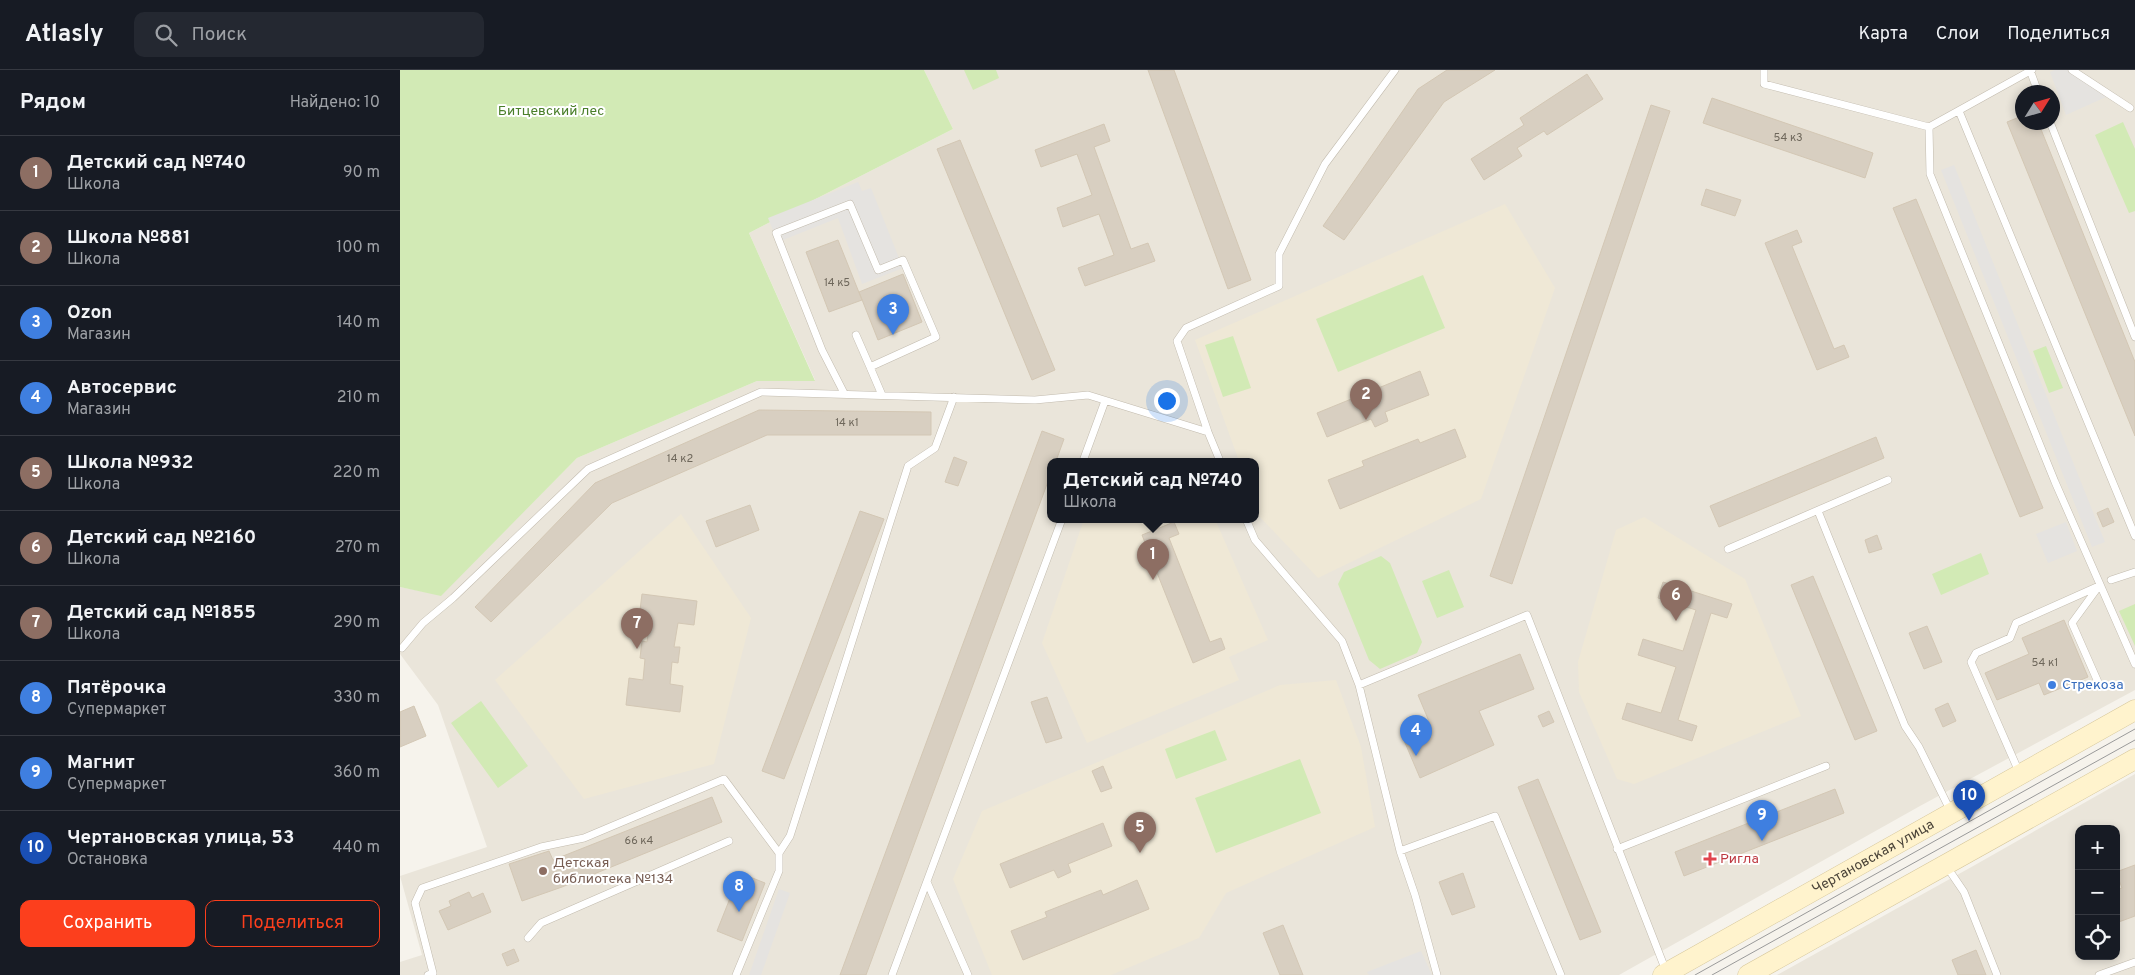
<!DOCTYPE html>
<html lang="ru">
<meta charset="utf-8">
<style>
:root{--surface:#171b24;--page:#242831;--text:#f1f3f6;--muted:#9ea1a6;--line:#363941;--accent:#fc3f1d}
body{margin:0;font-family:Overpass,sans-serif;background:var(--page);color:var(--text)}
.controls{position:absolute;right:15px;bottom:15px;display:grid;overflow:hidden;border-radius:10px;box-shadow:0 2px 8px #0003}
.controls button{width:45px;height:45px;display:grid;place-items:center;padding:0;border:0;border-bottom:1px solid var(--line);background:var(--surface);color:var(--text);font:25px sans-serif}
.compass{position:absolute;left:1615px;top:15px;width:45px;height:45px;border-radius:50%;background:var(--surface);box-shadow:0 2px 8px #0003;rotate:53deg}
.you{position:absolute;left:766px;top:330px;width:18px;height:18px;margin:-12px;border:4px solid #fff;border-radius:50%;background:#1a73e8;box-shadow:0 0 0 8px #1a73e833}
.badge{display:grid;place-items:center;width:32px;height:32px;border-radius:50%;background:var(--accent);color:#fff;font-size:16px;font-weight:700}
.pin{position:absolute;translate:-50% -41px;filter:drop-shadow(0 1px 2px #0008)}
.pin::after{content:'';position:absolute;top:26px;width:18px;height:15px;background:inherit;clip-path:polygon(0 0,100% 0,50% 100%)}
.popup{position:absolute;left:647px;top:388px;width:212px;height:65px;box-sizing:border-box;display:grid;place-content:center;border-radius:10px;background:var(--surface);filter:drop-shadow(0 1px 4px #0005);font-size:16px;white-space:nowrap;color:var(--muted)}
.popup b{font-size:19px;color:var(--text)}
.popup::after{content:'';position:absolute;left:50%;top:100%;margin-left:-10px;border:10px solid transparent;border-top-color:var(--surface)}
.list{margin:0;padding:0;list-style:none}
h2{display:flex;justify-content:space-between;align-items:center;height:65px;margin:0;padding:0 20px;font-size:21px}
h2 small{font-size:16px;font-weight:400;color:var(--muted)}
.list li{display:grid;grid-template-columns:32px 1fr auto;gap:15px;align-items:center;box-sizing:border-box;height:75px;padding:0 20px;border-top:1px solid var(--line)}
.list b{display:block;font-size:19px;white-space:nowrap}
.list p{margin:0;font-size:16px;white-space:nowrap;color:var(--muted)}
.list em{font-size:16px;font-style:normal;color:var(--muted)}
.actions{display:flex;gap:10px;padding:15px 20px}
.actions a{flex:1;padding:11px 0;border:1px solid var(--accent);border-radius:10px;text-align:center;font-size:18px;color:var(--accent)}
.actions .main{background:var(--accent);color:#fff}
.icon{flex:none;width:28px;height:28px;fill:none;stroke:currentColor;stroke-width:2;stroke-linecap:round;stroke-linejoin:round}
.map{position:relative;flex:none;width:1735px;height:905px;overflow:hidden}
header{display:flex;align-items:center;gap:30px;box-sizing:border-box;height:70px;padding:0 25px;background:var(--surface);border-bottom:1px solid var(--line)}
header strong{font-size:24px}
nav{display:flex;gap:28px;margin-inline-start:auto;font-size:18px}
.search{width:350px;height:45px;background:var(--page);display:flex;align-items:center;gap:12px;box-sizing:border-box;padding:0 18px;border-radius:10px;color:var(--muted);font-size:19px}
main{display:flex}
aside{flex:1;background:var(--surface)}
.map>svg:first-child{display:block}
.residential{fill:#eae5da;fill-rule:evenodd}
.education{fill:#efe8d6}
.green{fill:#d2eab5}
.parking{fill:#e5e3e0}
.building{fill:#d8cfc1;stroke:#d3c7b4}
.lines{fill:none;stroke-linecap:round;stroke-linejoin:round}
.service-casing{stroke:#c2bbae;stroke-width:8}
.secondary-casing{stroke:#d6c79b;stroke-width:21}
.service{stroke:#fff;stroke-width:7}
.secondary{stroke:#fff3cd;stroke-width:20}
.tram{stroke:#9a9a9a;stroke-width:1}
.shop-dot{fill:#3f7fe0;stroke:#fff;stroke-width:2}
.health-dot{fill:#e0444e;stroke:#fff;stroke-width:2}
.education-dot{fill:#8d6e63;stroke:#fff;stroke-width:2}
.labels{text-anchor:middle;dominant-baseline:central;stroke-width:4;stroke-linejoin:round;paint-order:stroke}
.number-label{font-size:11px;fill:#6e675b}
.park-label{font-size:14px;fill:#4a7f2a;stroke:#fff}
.shop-label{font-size:14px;fill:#366cbe;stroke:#fff;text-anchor:start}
.street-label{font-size:14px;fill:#4b4439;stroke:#fff}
.health-label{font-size:14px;fill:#be3a42;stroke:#fff;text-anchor:start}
.education-label{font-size:14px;fill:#785e54;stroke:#fff;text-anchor:start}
</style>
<header>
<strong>Atlasly</strong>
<div class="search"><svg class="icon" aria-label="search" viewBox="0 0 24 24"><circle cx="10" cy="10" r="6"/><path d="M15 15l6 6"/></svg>Поиск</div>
<nav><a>Карта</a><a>Слои</a><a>Поделиться</a></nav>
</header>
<main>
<aside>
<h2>Рядом<small>Найдено: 10</small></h2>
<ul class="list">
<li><span class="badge" style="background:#8d6e63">1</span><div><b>Детский сад №740</b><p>Школа</p></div><em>90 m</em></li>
<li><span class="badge" style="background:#8d6e63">2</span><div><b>Школа №881</b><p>Школа</p></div><em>100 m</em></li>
<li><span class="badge" style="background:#3f7fe0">3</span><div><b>Ozon</b><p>Магазин</p></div><em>140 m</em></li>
<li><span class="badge" style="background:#3f7fe0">4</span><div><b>Автосервис</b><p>Магазин</p></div><em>210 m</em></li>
<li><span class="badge" style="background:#8d6e63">5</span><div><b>Школа №932</b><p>Школа</p></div><em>220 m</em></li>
<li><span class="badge" style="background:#8d6e63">6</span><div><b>Детский сад №2160</b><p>Школа</p></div><em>270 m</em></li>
<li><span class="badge" style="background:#8d6e63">7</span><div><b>Детский сад №1855</b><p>Школа</p></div><em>290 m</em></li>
<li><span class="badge" style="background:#3f7fe0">8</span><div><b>Пятёрочка</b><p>Супермаркет</p></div><em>330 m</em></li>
<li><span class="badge" style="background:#3f7fe0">9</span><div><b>Магнит</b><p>Супермаркет</p></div><em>360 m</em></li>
<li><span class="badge" style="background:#1a4fb4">10</span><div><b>Чертановская улица, 53</b><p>Остановка</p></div><em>440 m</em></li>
</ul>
<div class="actions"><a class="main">Сохранить</a><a>Поделиться</a></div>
</aside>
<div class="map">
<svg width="1735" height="905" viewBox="0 0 1735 905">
<rect width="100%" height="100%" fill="#f6f3ec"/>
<path class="residential" d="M524 0H1735V620L1520 736 1219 905H0V892L22 885 0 806 87 777 38 635 0 584V517L41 525 177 388 357 311 415 310 349 163 553 59ZM1622 22H1652V52H1622ZM650 391H856V449H650Z
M1735 704V905H1377L1575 795ZM1679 759H1716V886H1679Z"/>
<path class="education" d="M1105 134 1155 218 1081 429 918 508 858 445 856 439V391H839L795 270Z
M281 444 351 548 314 694 184 729 95 610Z
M1244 447 1345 509 1401 646 1234 714 1217 709 1179 622 1178 592 1216 460Z
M684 449H815L868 570 829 587 839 610 687 673 642 573Z
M936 610 961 677 975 757 826 823 799 868 711 905H592L553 809 582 741 880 615Z"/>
<path class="green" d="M0 0H524L553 59 349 163 415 311H357L177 388 41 526 0 517Z
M564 0H596L599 8 573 20Z
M1723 52 1735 79V141L1729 143 1695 65Z
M1023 205 1045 258 938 302 916 249Z
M833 266 851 318 823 327 805 275Z
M1646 276 1663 318 1649 323 1633 281Z
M1581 483 1589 504 1541 525 1532 504Z
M981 486 990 493 1022 572 1017 583 980 599 969 590 938 514 944 502Z
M1049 500 1064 537 1037 548 1022 511Z
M1735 534V576L1719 541Z
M81 631 128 696 98 718 51 653Z
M815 660 827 690 776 709 765 679Z
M900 689 921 743 816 783 795 728Z"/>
<path class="parking" d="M1655 0H1667L1706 27 1666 45 1650 2Z
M1554 95 1705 472 1692 477 1541 100Z
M458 112 462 121 471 118 503 198 462 214 438 148 378 172 368 148Z
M1666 452 1677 481 1648 493 1636 464Z
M379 819 390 823 361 905H349Z
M1021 881 1032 905H969L967 902Z"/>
<path class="building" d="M748 0H774L851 210 828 219Z
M1047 0H1095L1044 32 944 170 923 156 1018 19Z
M1187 4 1203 29 1147 65 1144 61 1117 78 1122 86 1084 110 1071 89 1124 55 1120 48Z
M1312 28 1473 83 1465 108 1303 53Z
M1251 35 1270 41 1112 514 1090 506Z
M1622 46V52H1638L1735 292V366L1607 52Z
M704 54 710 71 694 77 731 179 748 173 755 191 685 216 678 198 714 185 699 144 663 157 657 138 692 125 677 84 641 97 635 80Z
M560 70 655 300 632 310 537 79Z
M1306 119 1341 130 1335 146 1301 135Z
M1516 129 1643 438 1620 447 1493 138Z
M1397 160 1402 172 1392 176 1434 279 1444 275 1449 287 1417 300 1365 173Z
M438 170 462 230 429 242 406 182Z
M503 204 522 252 478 270 459 222Z
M1020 301 1029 325 985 342 988 351 975 357 971 349 927 367 917 343Z
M359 340 531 342V365H367L212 433 91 552 75 537 195 413Z
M1055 359 1066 387 940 439 928 410 964 396 962 391 995 378 1018 369 1020 373Z
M642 361 664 369 656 391H650V406L466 905H440Z
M1476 367 1484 388 1319 457 1310 436Z
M554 387 567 392 558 416 545 412Z
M350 435 359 460 316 477 306 451Z
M1708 438 1714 452 1703 457 1697 443Z
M460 441 484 449 384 709 362 701Z
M774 452 779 464 769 468 810 572 821 568 825 579 793 593 742 465Z
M1477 465 1482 479 1469 483 1465 470Z
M1413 506 1477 661 1455 670 1391 515Z
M1263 512 1332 534 1327 548 1311 543 1278 650 1297 656 1292 671 1222 649 1227 633 1261 643 1276 597 1238 585 1243 569 1283 581 1296 540 1258 528Z
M242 524 297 531 294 555 278 553 274 577H280L278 593 272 592 270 614 283 616 280 642 226 635 229 608 243 610 245 589 240 588 242 571 247 572 250 549 239 548Z
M1664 550 1688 607 1644 625 1639 613 1597 630 1585 603 1629 584 1622 568Z
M1527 556 1542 592 1524 599 1509 563Z
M1120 584 1134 619 1079 641 1094 675 1020 708 1003 668 1031 656 1018 625Z
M647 627 662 668 646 673 631 632Z
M1548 633 1556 651 1543 657 1535 639Z
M14 636 26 666 0 677V642Z
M1149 641 1154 652 1143 657 1138 646Z
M703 696 712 718 701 722 692 701Z
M1138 709 1201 862 1180 870 1118 717Z
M1435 719 1444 743 1284 806 1275 782Z
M312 727 322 752 162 817 122 831 109 794 149 781 153 790Z
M703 753 712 776 668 794 671 802 658 808 654 800 610 818 600 794Z
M1735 795V846L1716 853V820L1722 818 1716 802Z
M340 803 365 813 342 871 317 861Z
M1063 803 1075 837 1052 845 1039 812Z
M737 810 749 839 623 890 611 861 647 847 645 842 678 829 701 820 703 825Z
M69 822 72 828 83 823 91 842 48 860 39 841 51 836 49 831Z
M883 855 903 905H880L863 863Z
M114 879 119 891 107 896 102 884Z
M1576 880 1586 905H1558L1552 890Z"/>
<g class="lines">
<g class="service-casing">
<path id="service" d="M1364 0V14L1529 57 1632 0
M1630 0 1638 22
M1672 0 1730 38
M1559 41 1735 466
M1650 52 1735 267
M1529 57 1530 104 1655 412 1735 594
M470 297 482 325
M444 323 422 280 376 163 450 134 478 200 503 190 536 267 470 297 456 265
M683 391 705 331
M820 391 808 362 777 271 786 258 879 216V184L925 94 995 0
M1418 441 1505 656 1519 677 1551 742
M846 449 855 470 942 571 959 615 1000 781 1015 825 1037 905
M1328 479 1488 410
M1711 510 1735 502
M2 578 23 553 53 528 188 399 361 322 635 330 688 325 808 362
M1698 612 1672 553 1699 516
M959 615 1127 545 1266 901
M1619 702 1571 592 1576 583 1610 568 1616 553 1699 516
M1217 779 1426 696
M1000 781 1095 746 1161 905
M1547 797 1564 822 1597 905
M527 812 568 905
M128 868 141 853 329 771
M28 905 33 903 15 833 22 818 141 777 184 768 324 709 379 783
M336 905 379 801V783L390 766 508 396 535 378 554 327
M492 905 662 449
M1699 905 1735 892"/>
</g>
<g class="secondary-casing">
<g id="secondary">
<path id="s1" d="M1263 905 1735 640"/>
<path d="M1348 905 1735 689"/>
</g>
</g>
<use href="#service" class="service"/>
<use href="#secondary" class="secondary"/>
<path class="tram" d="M1295 905 1735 659
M1312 905 1735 670"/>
</g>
<circle class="shop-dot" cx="1652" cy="615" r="5"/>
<path class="health-dot" d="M1307.5 781.5h5v5h5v5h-5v5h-5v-5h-5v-5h5z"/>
<circle class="education-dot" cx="143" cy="801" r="5"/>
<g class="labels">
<g class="number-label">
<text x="1388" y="68">54 к3</text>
<text x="437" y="213">14 к5</text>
<text x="447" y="353">14 к1</text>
<text x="280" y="389">14 к2</text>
<text x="1645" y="593">54 к1</text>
<text x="239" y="771">66 к4</text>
</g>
<g class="park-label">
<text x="151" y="41">Битцевский лес</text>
</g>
<g class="shop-label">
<text x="1662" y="615">Стрекоза</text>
</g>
<g class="street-label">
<text stroke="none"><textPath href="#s1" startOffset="241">Чертановская улица</textPath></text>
</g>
<g class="health-label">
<text x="1320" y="789">Ригла</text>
</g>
<g class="education-label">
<text x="153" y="793">Детская<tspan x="153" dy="16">библиотека №134</tspan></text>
</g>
</g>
</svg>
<div class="controls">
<button>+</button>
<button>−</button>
<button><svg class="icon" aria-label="locate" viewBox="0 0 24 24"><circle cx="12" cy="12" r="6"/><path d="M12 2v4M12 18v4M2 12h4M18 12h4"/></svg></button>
</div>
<svg class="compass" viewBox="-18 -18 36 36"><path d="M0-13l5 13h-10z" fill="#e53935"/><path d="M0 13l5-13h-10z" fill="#9ea1a6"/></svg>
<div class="you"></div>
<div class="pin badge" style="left:753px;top:510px;background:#8d6e63">1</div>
<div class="popup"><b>Детский сад №740</b>Школа</div>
<div class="pin badge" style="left:966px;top:350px;background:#8d6e63">2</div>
<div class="pin badge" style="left:493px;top:265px;background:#3f7fe0">3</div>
<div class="pin badge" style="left:1016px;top:686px;background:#3f7fe0">4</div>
<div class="pin badge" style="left:740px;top:783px;background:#8d6e63">5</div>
<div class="pin badge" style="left:1276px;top:551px;background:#8d6e63">6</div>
<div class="pin badge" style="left:237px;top:579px;background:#8d6e63">7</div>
<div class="pin badge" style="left:339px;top:842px;background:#3f7fe0">8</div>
<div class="pin badge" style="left:1362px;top:771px;background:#3f7fe0">9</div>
<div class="pin badge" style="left:1569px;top:751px;background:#1a4fb4">10</div>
</div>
</main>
